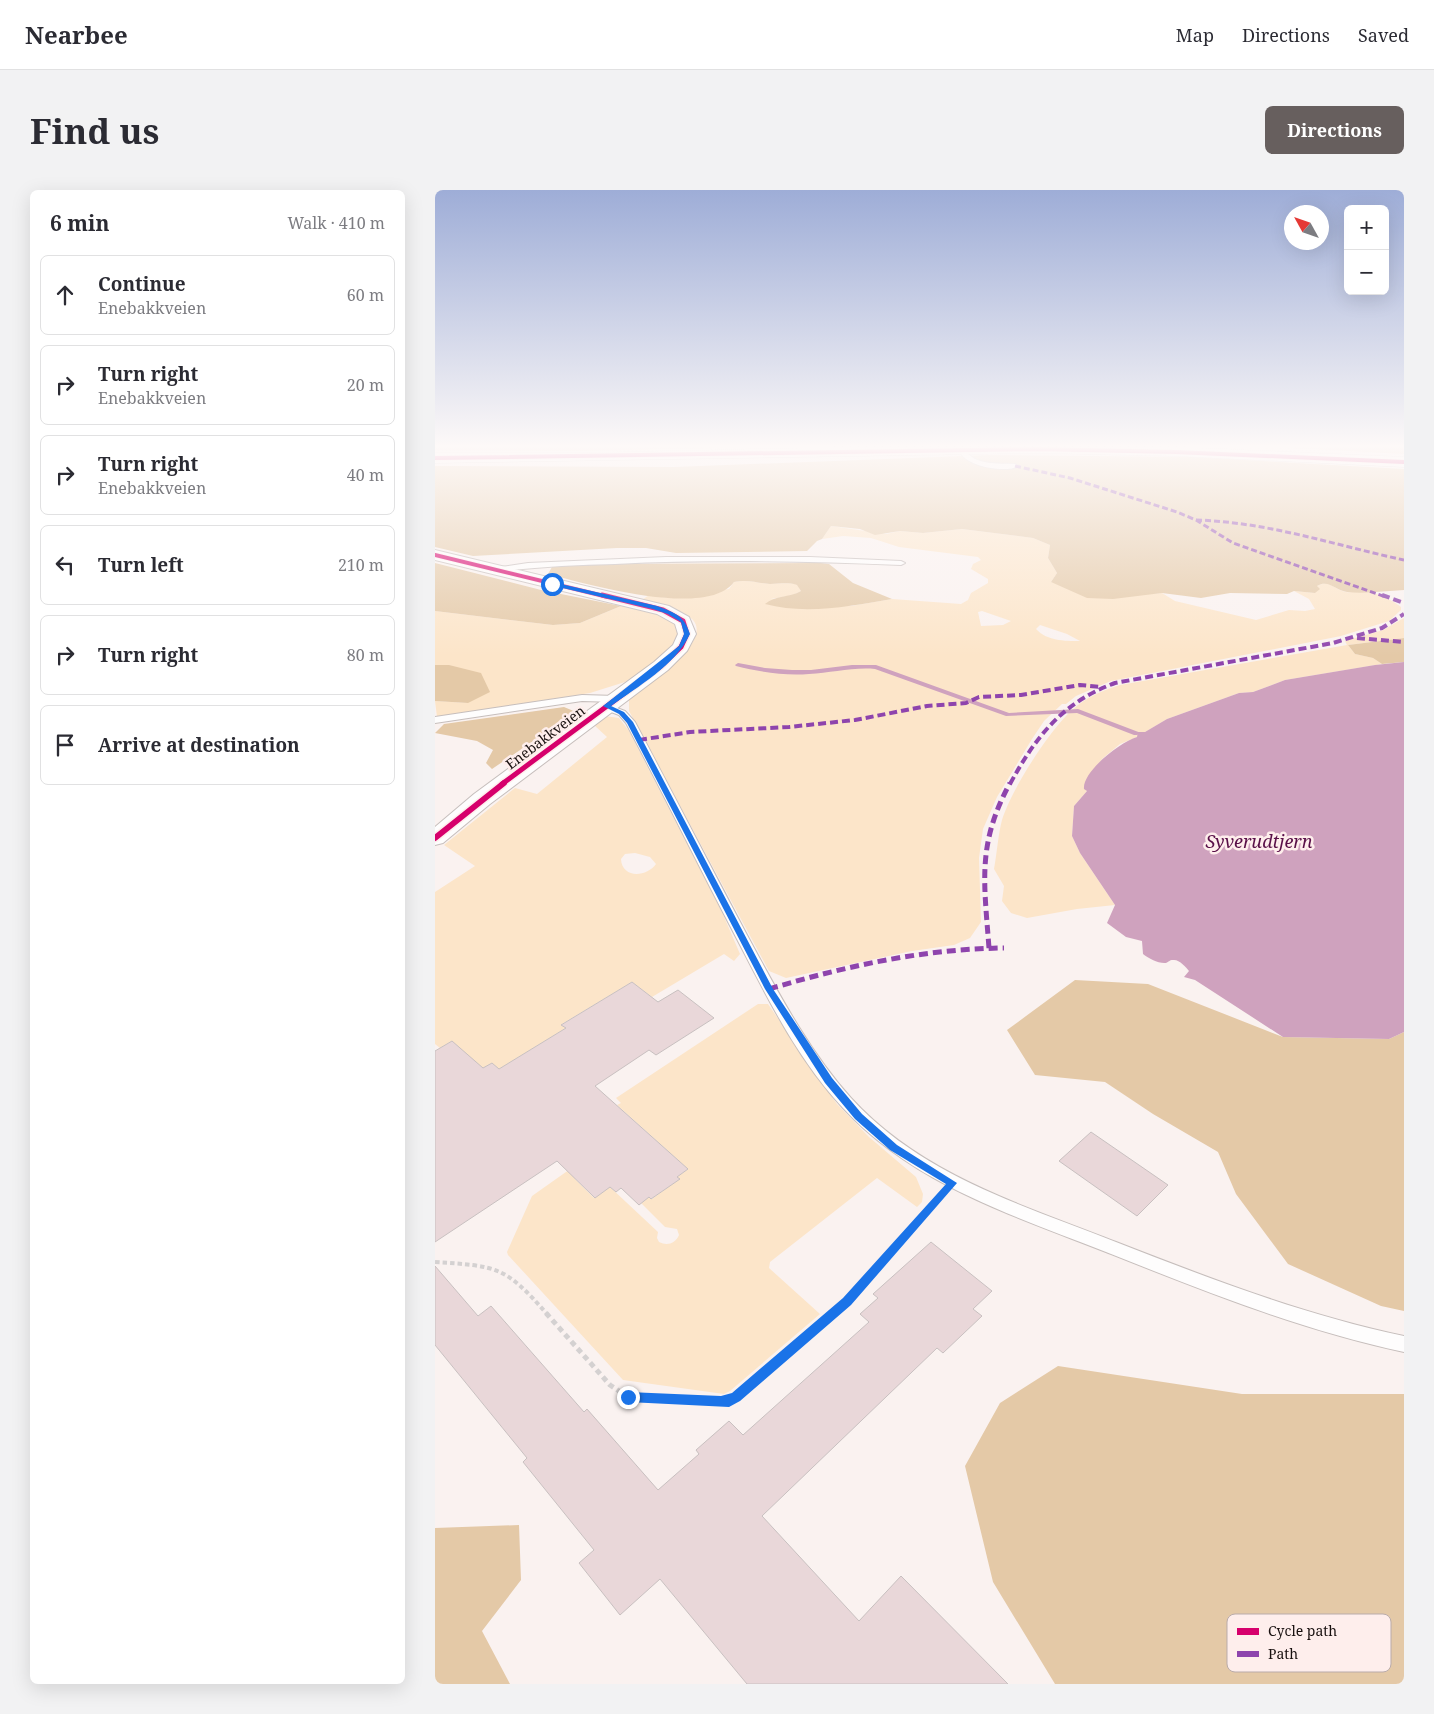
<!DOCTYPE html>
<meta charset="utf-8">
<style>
:root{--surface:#fff;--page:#f2f2f3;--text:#2b2b33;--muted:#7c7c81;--line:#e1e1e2;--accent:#675f5e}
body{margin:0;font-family:"Noto Serif",serif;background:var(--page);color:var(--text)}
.controls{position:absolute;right:15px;top:15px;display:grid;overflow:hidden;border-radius:8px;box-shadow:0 5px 20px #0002}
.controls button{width:45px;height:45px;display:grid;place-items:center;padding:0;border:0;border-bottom:1px solid var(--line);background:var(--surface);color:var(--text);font:25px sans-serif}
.compass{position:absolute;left:849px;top:15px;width:45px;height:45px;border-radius:50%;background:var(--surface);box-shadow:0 5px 20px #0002;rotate:310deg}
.stop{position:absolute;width:15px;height:15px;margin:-11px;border:4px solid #1a73e8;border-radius:50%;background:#fff}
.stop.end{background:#1a73e8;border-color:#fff;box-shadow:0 1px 5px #0008}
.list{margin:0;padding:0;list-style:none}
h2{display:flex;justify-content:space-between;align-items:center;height:65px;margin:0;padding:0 20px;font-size:21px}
h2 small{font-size:16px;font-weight:400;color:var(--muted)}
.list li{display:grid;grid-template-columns:32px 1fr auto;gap:15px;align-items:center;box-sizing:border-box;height:80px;margin:0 10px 10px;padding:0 10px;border:1px solid var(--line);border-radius:8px}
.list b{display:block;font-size:19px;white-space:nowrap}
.list p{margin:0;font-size:16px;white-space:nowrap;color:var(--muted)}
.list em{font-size:16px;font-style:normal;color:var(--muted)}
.icon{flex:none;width:28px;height:28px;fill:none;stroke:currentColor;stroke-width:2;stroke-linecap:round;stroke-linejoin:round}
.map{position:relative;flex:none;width:969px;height:1494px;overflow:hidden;border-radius:8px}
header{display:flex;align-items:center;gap:30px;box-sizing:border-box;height:70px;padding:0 25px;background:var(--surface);border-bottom:1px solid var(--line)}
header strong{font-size:24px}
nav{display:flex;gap:28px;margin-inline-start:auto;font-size:18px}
.intro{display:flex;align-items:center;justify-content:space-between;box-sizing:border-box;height:120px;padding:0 30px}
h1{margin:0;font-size:35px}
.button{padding:12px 22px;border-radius:8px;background:var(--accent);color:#fff;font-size:18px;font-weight:700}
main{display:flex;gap:30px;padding:0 30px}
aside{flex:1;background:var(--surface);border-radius:8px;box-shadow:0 5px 20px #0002}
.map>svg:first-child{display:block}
.green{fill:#fce5c9;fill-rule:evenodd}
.forest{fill:#e4c9a7}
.water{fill:#cfa2be}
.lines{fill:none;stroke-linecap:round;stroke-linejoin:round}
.stream{fill:#cfa2be;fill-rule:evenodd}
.building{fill:#e9d7d9;stroke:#c8c0c0}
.lane-casing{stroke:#c6bebc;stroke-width:2}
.street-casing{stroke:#c6bebc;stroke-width:2}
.primary-casing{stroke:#c6bebc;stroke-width:1}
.path-far1{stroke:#d4d1d1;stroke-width:4;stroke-dasharray:4.5 3;stroke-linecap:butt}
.path{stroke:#d4d1d1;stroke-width:5;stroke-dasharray:5.5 4;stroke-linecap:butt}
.lane{fill:#fefdfd;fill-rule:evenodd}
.street{fill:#fefdfd;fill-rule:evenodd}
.primary{fill:#fefdfd;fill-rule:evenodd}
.quiet-far2{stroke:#8e44ad;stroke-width:3;stroke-dasharray:6 3;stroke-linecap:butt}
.quiet-far1{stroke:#8e44ad;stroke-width:4;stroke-dasharray:8 4;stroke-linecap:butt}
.quiet{stroke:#8e44ad;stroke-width:5;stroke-dasharray:9 5;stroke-linecap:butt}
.cycleway-far2-casing{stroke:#feeeec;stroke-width:5.5}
.cycleway-far1-casing{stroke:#feeeec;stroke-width:8}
.cycleway-casing{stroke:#feeeec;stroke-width:9}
.cycleway-far2{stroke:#d6006c;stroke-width:4}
.cycleway-far1{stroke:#d6006c;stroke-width:5}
.cycleway{stroke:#d6006c;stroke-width:6}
.route{fill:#1a73e8}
.labels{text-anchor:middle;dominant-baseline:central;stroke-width:5;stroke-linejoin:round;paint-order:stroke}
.far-street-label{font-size:14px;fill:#18100f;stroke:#feeeec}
.water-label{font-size:18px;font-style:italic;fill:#590f48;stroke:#feeeec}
.key{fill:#feeeec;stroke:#b9abaa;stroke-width:1}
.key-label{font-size:14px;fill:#18100f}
</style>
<header>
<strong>Nearbee</strong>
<nav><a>Map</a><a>Directions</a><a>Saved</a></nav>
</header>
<div class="intro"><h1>Find us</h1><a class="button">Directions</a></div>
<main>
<aside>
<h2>6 min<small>Walk · 410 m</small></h2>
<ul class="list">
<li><svg class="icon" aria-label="ahead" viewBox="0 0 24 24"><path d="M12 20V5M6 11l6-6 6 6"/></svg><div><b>Continue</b><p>Enebakkveien</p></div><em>60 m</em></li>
<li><svg class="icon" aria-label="right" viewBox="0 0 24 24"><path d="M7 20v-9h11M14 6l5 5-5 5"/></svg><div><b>Turn right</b><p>Enebakkveien</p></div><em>20 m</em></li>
<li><svg class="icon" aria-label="right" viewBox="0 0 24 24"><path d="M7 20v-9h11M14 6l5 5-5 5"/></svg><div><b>Turn right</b><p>Enebakkveien</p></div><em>40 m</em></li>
<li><svg class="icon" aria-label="left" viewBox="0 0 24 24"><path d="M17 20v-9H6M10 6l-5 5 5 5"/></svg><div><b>Turn left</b></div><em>210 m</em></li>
<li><svg class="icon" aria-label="right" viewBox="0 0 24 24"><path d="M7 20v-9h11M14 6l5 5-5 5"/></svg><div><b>Turn right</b></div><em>80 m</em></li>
<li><svg class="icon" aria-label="arrive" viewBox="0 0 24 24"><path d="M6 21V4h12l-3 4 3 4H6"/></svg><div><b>Arrive at destination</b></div></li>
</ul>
</aside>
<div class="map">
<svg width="969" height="1494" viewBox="0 0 969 1494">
<rect width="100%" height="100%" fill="#faf2f0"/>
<path class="green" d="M396 336 451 344 465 341 488 343 527 339 598 348 615 355 613 368 622 383 616 392 711 404 727 403 740 411 821 430 854 420 870 421 880 419 874 409 859 401 880 403 882 396C894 389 900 400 911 402 917 403 924 400 930 401 941 403 958 410 966 417V420L954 431 906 446 676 491 641 506 631 514H627L609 531 597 549 562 607 548 639 544 668 546 732 535 748 519 755 477 761 351 788 334 781 194 521V509C210 496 278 453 258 430 245 417 224 414 207 410L214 405 233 408 294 399 299 392C314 389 321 393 335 394 345 394 352 392 363 395L366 401 358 405 336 409 416 416 457 409 526 414 533 410 536 403 553 393V389L536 379 538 374 546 370 543 367 464 357 436 348 408 346 387 349ZM547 421 576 431 568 435 546 436 543 422ZM605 435 632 444 645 451C629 451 612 451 601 439Z
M191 414 215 420 240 433 243 444 238 457 218 474 190 492 155 503 2 527 0 511 33 513 14 475H0V421L118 435 145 433Z
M969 428V448L913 455 920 464 938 468 947 474 850 490 818 502 804 503 732 529 702 547 685 554 667 569 649 596 652 601 639 616 637 646 645 663 680 715 642 719 592 728 576 723 567 711 569 696 559 679C562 663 563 645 567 630 576 600 614 541 637 520 651 507 667 501 685 495L912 455 910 451 948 440Z
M170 526 184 528 194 541 287 722 305 764 299 771 289 764 217 807 197 792 127 834 131 838 64 879 57 873 34 887 25 858 17 851 5 858 0 854V702L40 676 9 655 80 598 102 604 172 547 159 535ZM200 663 215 667 221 674C212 687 187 689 186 669L190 664Z
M323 814H333L402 914 434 947 481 987 488 1004 487 1012 482 1017 442 988 335 1072 334 1078 385 1124 295 1201 289 1204 188 1190 73 1065 72 1062 97 1006 138 977 156 978 140 989 159 1008 175 997 223 1042 222 1048 224 1052C232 1056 240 1054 244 1045L242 1039 230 1037 206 1013 214 1007 217 1009 244 989 242 987 253 979 182 915 186 913 181 908Z"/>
<path class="forest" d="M0 257H322L142 261 0 260Z
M838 257H969V264L951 263Z
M555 265 755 267 969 279V400C951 401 930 404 912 402 901 401 894 389 882 396L885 399 880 403 859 401 852 404 795 403 766 408 727 403 678 409 652 408 616 392 622 383 613 368 615 355 598 348 527 339 488 343 465 341 440 345 425 339 396 336 387 349 382 351 372 361 241 363 211 358H182L38 366 0 357V276L239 277Z
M0 373 106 400 186 416 145 433 118 435 0 421Z
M386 373 394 374 418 393 457 409C417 416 370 425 330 414 340 405 354 408 366 401L362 395C352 392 345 394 335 394 321 393 314 389 299 392 272 429 152 394 113 384L117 377 148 374Z
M969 448V472L947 474 938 468 920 464 913 455Z
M0 475H14L46 483 55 502 33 513 0 511Z
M129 517 141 522 57 579 51 573 58 560 42 551 0 543 9 534Z
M640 790 713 794 848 847 954 849 969 842V1121L946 1116 853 1074 801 1004 783 962 718 924 670 892 600 885 572 840Z
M623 1176 807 1204H969V1494H620L558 1392 530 1276 565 1213Z
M84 1335 86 1390 47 1441 75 1494H0V1338Z"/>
<path class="water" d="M969 472V842L954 849 848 847 760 790 749 787 754 781C751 777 744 769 738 770 734 770 734 772 731 773 724 774 713 768 708 764L707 751 691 747 672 733 680 715 645 663 637 646 639 616 652 601 649 599C647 582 685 552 702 547L703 542H710L732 529 804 503 818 502 850 490 940 475Z"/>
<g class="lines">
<path class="stream" d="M303 473 330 478 357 480H376L417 475H441L574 523 643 519 706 543 702 545H699L642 523 571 526 440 479C418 477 396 483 374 484 350 486 325 482 301 476L300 475Z"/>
</g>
<path class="building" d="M197 792 223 812 243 800 279 828 221 865 214 860 160 896 253 979 242 987 245 989 216 1009 214 1007 204 1015 186 998 181 1002 175 997 160 1008 122 971 0 1052V861L17 851 48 878 57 873 64 879 131 838 126 835Z
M656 942 733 995 702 1026 624 971Z
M496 1052 557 1101 538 1119 547 1126 508 1163 502 1158 327 1326 424 1431 466 1386 573 1494H312L225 1389 185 1425 144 1373 159 1360 88 1272 92 1268 0 1155V1076L43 1126 56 1116 149 1222 152 1219 223 1300 264 1264 261 1260 294 1231 308 1245 434 1132 425 1124 443 1108 438 1104Z"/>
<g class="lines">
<g class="lane-casing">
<path id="lane" d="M525 259H529C540 276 562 273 580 274L584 276C572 284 525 276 525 259Z
M231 367H375L466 371 470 373 466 375C371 371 276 369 180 374 140 375 99 377 59 382L55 380 59 378 93 373Z
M147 505 181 506 186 509 181 512 147 511 0 533V527Z
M171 514 190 521 200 532C238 603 274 674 312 745 343 802 373 860 416 908 486 985 587 1015 681 1052 776 1089 869 1125 969 1146V1162C866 1140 769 1101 671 1062 577 1025 478 994 408 918 363 870 333 809 303 751 265 679 229 605 191 533L184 525 168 519V515Z"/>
</g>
<g class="street-casing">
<path id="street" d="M0 360 234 416 254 427 261 444 252 461 233 480 55 614 8 653 0 655V637L39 604 219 472 238 455 243 444 240 434 222 424 0 370Z"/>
</g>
<g class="primary-casing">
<path id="primary" d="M417 257H739L969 267V277L741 266 604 263 0 273V263H151Z"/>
</g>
<path class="path-far1" d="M0 1072C62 1076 70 1076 112 1124
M397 1124 412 1111 506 1007"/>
<path class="path" d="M111 1123 175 1195 193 1207 294 1211 398 1123"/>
<use href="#lane" class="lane"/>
<use href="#street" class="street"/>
<use href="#primary" class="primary"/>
<path class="quiet-far2" d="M580 276 635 288 742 322 761 330 798 353 951 407
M761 330C833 332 899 355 969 370"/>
<path class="quiet-far1" d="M947 405 969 413
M922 448 969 452
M204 550 255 542 354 537 420 530 492 516 531 513 544 507 586 505 645 495 667 497
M575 594C601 546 628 512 680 493L898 453 947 438 969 424"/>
<path class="quiet" d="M554 758C549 691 542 654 575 593
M334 799C411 776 488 759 569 758"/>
<g class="cycleway-far2-casing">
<path id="cycleway-far2" d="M0 268 604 259 741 262 969 272
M0 365 173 407"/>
</g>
<g class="cycleway-far1-casing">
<path id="cycleway-far1" d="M67 594 226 476 246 457 252 444 248 431 228 420 167 405"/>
</g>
<g class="cycleway-casing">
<path id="cycleway" d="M0 648 69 593"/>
</g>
<use href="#cycleway-far2" class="cycleway-far2"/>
<use href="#cycleway-far1" class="cycleway-far1"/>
<use href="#cycleway" class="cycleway"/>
</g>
<linearGradient id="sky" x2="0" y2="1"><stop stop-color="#9eadd7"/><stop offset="0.55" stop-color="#fdf9f8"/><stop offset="1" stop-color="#fdf9f8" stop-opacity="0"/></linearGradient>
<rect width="969" height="466" fill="url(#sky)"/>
<path class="route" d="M117 392 222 416C240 423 249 425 255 444 240 476 203 496 176 516L189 522 198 532 338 799 397 888 427 924 462 955 522 993 416 1115 305 1211 294 1217 193 1212 187 1207 193 1202 286 1206 297 1203 408 1108 511 994 455 960 420 929 390 893 330 799 192 533 184 524 168 516 244 456 249 444 246 432 233 424 218 419 115 395Z"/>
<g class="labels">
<g class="far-street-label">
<text transform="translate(110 547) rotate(-37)">Enebakkveien</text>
</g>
<g class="water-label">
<text x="824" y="651">Syverudtjern</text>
</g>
</g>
<rect x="792" y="1424" width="164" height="58" rx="8" class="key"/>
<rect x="802" y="1438" width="22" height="7" fill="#d6006c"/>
<rect x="802" y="1461" width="22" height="6" fill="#8e44ad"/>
<g class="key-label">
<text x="833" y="1446">Cycle path</text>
<text x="833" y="1469">Path</text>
</g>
</svg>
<div class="controls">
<button>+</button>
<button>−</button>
</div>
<svg class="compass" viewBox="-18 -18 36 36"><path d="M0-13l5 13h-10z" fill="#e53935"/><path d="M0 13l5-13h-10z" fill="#7c7c81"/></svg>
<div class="stop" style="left:117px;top:394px"></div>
<div class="stop end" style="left:193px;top:1207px"></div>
</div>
</main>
